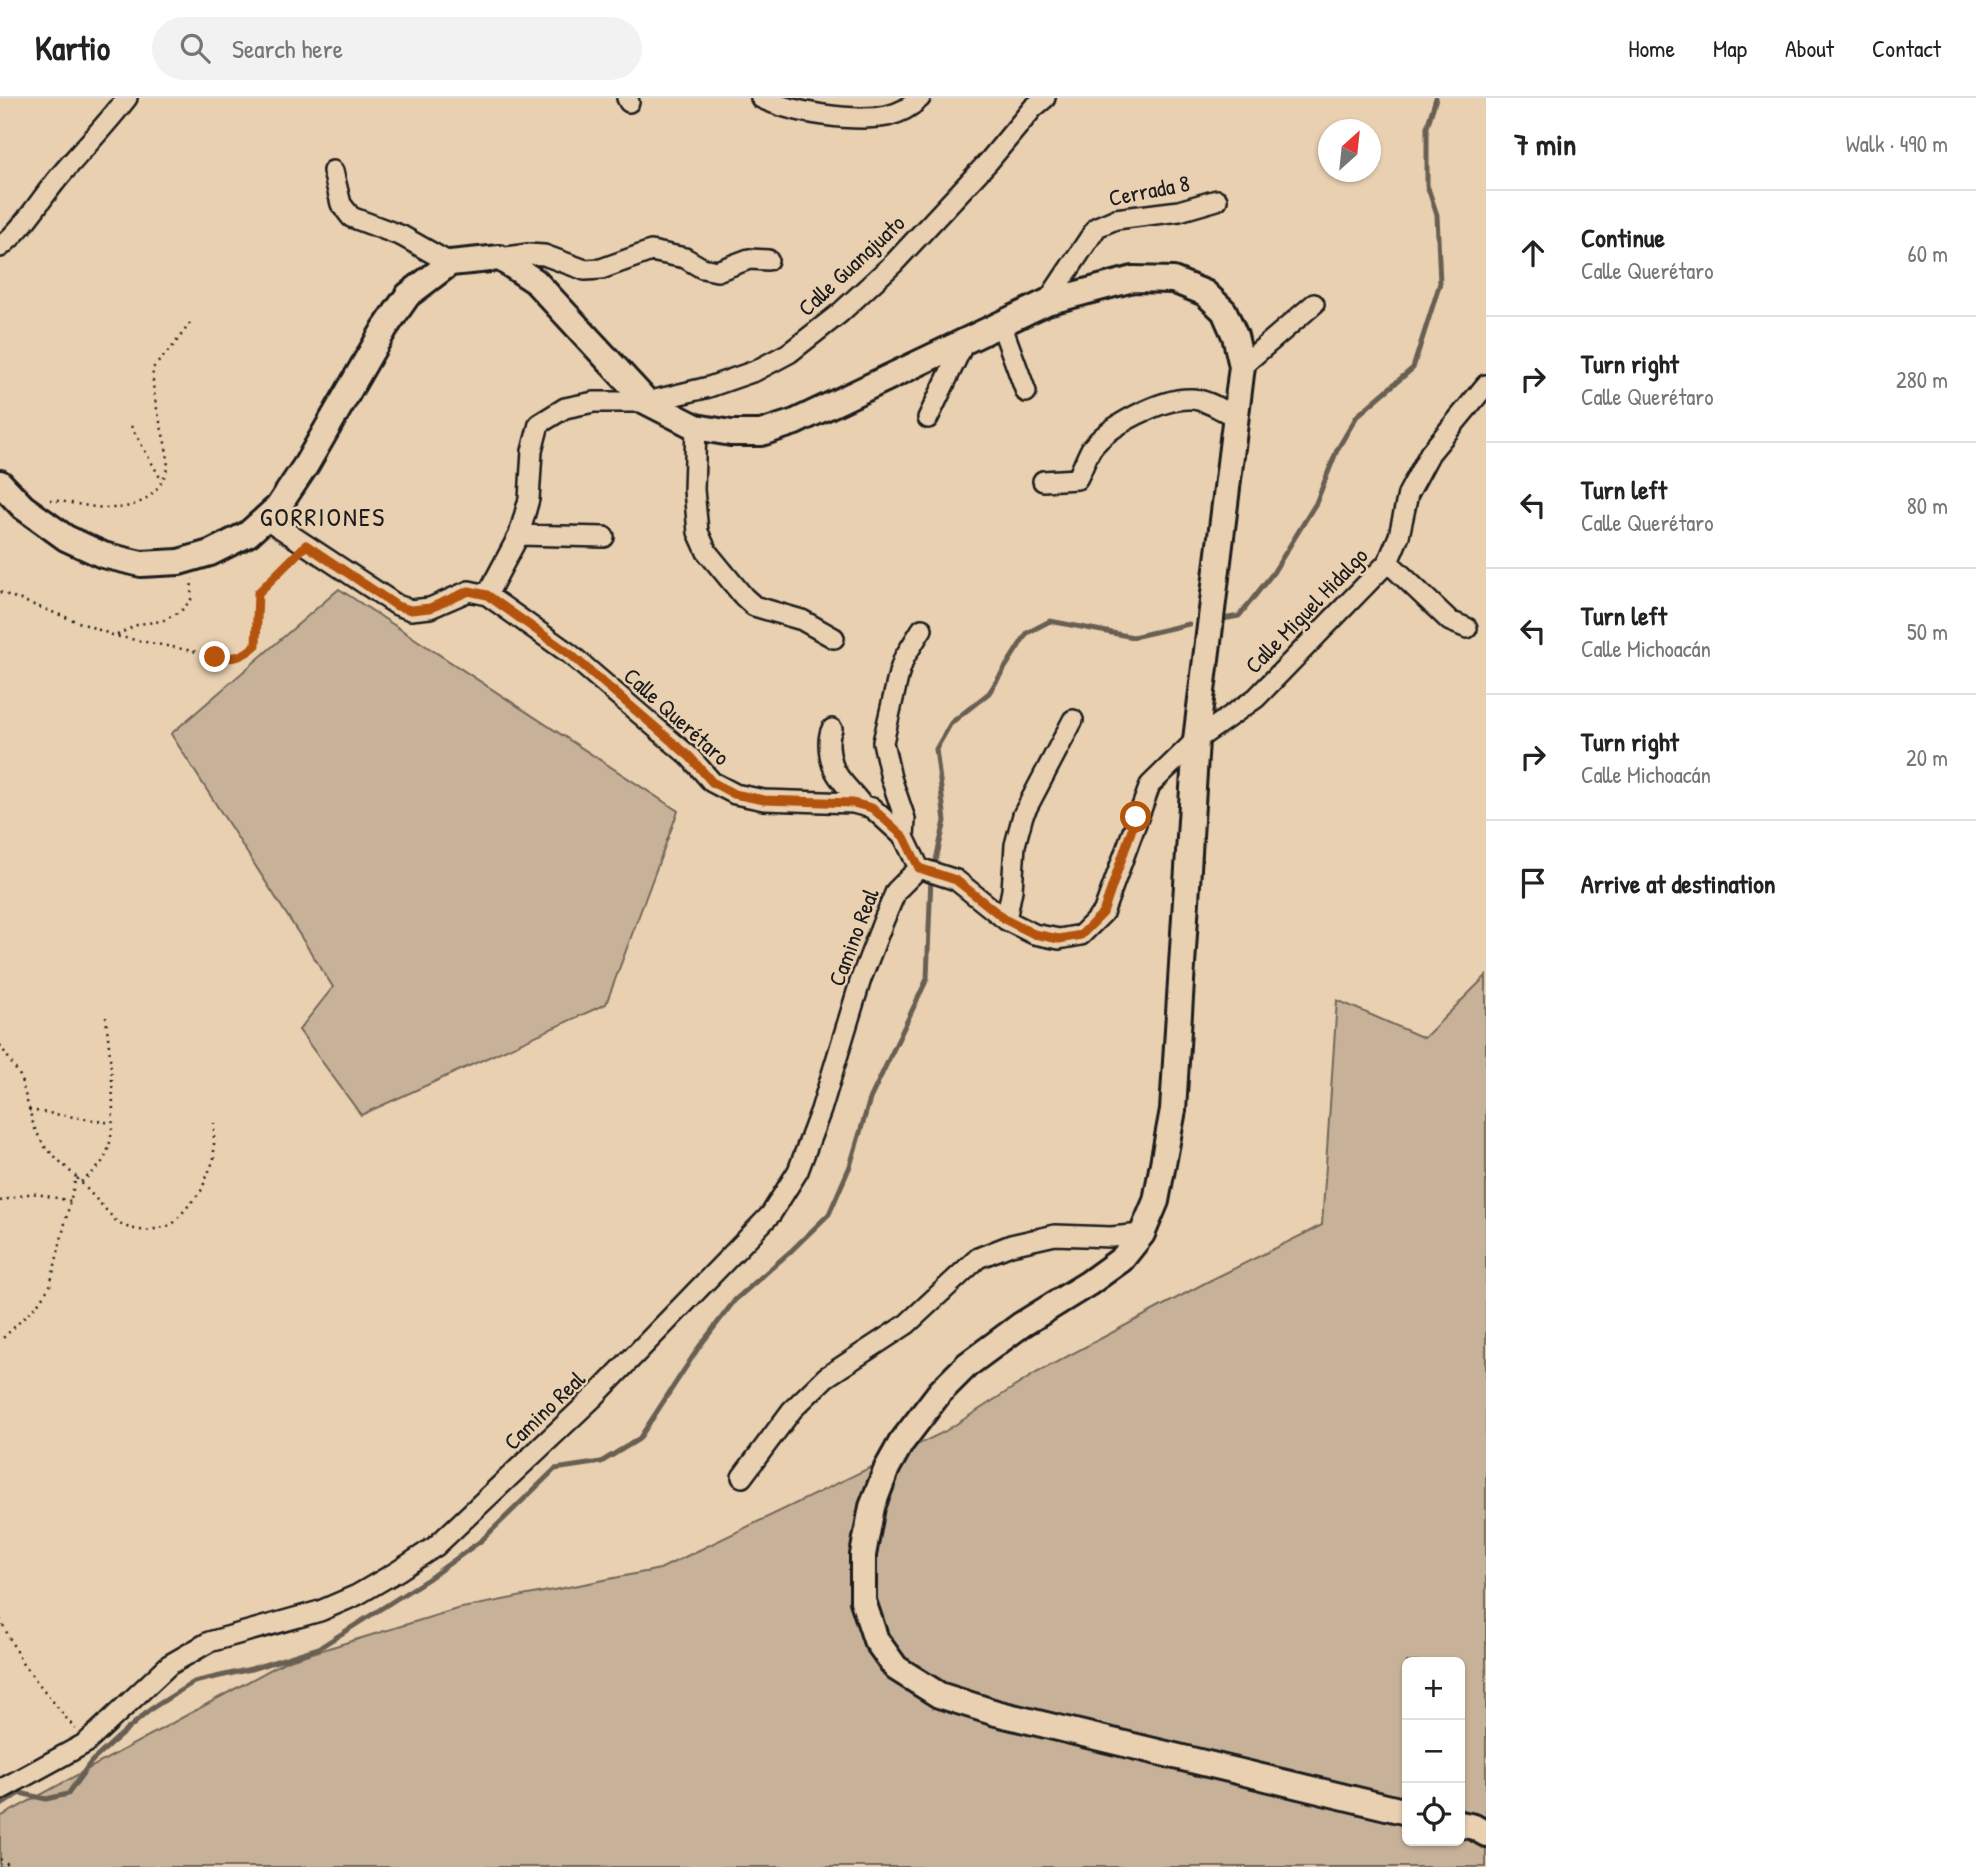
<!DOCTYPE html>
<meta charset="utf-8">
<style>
:root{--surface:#fff;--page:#f2f2f2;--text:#222;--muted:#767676;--line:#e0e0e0}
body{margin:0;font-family:"Patrick Hand",sans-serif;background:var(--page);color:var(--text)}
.controls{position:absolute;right:21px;bottom:21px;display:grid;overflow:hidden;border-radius:10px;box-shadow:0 2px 5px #0004}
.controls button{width:63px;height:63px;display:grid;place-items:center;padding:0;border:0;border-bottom:2px solid var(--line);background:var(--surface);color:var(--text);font:35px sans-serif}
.compass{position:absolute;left:1318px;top:21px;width:63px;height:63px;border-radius:50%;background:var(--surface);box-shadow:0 2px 5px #0004;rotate:27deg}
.stop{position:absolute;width:21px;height:21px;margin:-16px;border:5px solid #b45309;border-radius:50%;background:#fff}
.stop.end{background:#b45309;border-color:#fff;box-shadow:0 2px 7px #0008}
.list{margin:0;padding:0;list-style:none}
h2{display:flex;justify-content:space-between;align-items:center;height:91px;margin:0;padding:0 28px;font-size:30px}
h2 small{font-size:23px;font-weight:400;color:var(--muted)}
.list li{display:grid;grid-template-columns:46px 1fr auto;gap:21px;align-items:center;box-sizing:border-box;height:126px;padding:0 28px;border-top:2px solid var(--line)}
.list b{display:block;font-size:26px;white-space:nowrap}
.list p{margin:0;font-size:23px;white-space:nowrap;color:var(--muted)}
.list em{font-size:23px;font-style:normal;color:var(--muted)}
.icon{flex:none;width:38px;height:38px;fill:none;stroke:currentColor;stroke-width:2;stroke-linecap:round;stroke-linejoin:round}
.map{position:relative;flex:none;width:1486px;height:1769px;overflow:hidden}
header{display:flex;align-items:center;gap:42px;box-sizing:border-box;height:98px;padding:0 35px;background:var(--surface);border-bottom:2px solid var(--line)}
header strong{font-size:33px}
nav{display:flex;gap:38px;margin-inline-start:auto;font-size:24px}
.search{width:490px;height:63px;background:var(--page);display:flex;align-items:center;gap:18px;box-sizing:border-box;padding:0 24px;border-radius:38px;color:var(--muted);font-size:26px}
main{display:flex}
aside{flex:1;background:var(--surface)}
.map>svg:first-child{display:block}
.green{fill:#c7b299;stroke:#72675a;stroke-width:2;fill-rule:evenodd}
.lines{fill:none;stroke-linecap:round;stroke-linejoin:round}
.stream{stroke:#685f53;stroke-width:5}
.minor-casing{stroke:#1c1c1c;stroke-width:24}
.major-casing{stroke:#1c1c1c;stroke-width:30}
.path{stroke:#1c1c1c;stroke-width:2.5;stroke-dasharray:2 5;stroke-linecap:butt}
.minor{stroke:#e9d0b1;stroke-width:19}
.major{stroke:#e9d0b1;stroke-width:24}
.route{stroke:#b45309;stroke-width:9}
.labels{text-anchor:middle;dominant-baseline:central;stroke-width:5;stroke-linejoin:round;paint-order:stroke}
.street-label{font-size:23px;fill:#1c1c1c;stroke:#e9d0b1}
.quarter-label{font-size:26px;letter-spacing:2px;fill:#1c1c1c;stroke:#e9d0b1}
</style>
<header>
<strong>Kartio</strong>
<div class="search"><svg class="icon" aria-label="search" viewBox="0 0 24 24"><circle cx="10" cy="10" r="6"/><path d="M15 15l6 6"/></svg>Search here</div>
<nav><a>Home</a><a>Map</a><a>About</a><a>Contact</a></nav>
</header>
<main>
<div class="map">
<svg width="1486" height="1769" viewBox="0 0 1486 1769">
<rect width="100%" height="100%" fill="#e9d0b1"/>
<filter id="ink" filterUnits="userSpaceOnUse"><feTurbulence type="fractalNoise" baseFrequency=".0143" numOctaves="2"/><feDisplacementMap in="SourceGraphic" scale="14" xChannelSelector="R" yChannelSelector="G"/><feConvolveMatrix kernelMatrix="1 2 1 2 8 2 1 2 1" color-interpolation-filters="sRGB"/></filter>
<g filter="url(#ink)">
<path class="green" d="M339 491 678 713 606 906 361 1017 299 932 333 889 171 636Z
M1486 878V1769H0V1719L286 1563 457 1511 660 1471 944 1334 1036 1275 1205 1185 1322 1127 1337 902 1424 940ZM1407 1564H1460V1743H1407Z"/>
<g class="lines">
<path class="stream" d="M1223 521 1239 518 1273 475 1316 405 1337 352 1357 318 1413 270 1440 185 1437 117 1427 87V29L1436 0
M934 770 945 723 936 651 951 625 989 595 1027 535 1050 523 1133 539 1189 526
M0 1708 20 1695 46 1701 68 1696 91 1664 114 1643 151 1611 194 1584 251 1571 319 1550 428 1481 482 1442 555 1371 601 1364 639 1341 699 1249 735 1202 791 1153 829 1116 850 1068 870 1001 927 881 931 779"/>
<g class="minor-casing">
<path id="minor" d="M627 0 629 4
M761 0C792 15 853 24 887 18 900 15 911 9 920 0
M333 73 341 106 351 119 402 138 450 165
M0 149C24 130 40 102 59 79 82 52 106 27 127 0
M500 160 527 156 544 157 585 172 601 171 651 153 685 160 702 170 717 173 749 161 768 162
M1047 204 1097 129 1116 121 1179 113 1217 102
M1001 226 1026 294
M1242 268 1314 206
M928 320 964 245
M696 329 694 392 698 434 707 454 744 499 754 508 802 522 834 540
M1043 383 1077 381C1082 372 1086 360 1091 351 1108 328 1163 299 1192 301 1208 302 1223 313 1237 320
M265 420 397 507 411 512 430 510 469 493 487 497 570 556 690 659 712 684 735 696 764 702 853 705 872 710 904 739 919 770 956 782 1006 822 1034 836 1059 841 1081 837 1103 815 1150 687 1196 642 1256 600 1388 464 1399 438 1408 396 1430 355 1486 287
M519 437 604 439
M1388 464 1450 523 1467 530
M487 497 519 437 529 401 532 353 539 326 565 310 594 304H647L709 289 755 273 789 255 840 215 893 166 989 63 1033 10 1045 0
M832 631C826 642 830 666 837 676 842 685 855 697 862 707
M904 739 905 721 891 680 883 644 899 575 904 560 922 531
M1006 822 1012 792 1015 747 1023 717 1073 622
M742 1379 792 1312 826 1279 907 1226 978 1160 1011 1147 1055 1137 1111 1139 1142 1136
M0 1692 86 1645 169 1567 209 1544 320 1513 357 1497 398 1473 436 1448 596 1297 771 1116 798 1073 821 1012 861 881 883 824 896 793 919 770"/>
</g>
<g class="major-casing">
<path id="major" d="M0 385 23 409 66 440 103 457 141 466 179 464 210 455 248 436 278 409 306 367 385 230 408 197 450 165 500 160 535 183 647 304 696 329 731 335H761L795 324 1047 204 1133 181 1173 182 1205 195 1224 213 1235 238 1242 268 1196 642 1173 1012 1156 1103 1142 1136 1122 1161 1089 1185 1021 1227 967 1267 940 1294 901 1345 887 1370 872 1409 863 1457V1503L876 1542 896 1570 939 1597 996 1615 1407 1714
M1460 1726 1474 1729 1486 1736"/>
</g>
<path class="path" d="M131 328 162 383
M50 402C85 405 130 424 157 390 167 377 170 366 166 350 161 325 151 296 153 270L173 248 191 224
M0 494 115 538 234 561 245 558 256 547 258 495 292 461
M117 537 139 526 162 523 181 513 191 502 192 481
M0 947 20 978 34 1029 44 1048 76 1079 50 1188 37 1207 0 1243
M29 1012 112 1025
M77 1080 116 1123 129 1130 146 1133 172 1127 201 1093 214 1061V1025
M81 1084C90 1077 98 1071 104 1061 121 1032 109 953 106 919
M0 1103 32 1095 71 1103
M0 1521 22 1565 75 1631
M0 1761 13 1769"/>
<use href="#minor" class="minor"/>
<use href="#major" class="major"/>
</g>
</g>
<g class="lines" filter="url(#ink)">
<path class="route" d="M215 559C234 561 242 560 256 547L258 495 306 447 397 508 411 512 430 510 469 493 487 497 570 556 690 659 712 684 734 696 764 702 853 705 872 710 904 739 919 770 956 782 1006 822 1034 836 1059 841 1081 837 1103 815 1136 719"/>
</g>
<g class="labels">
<g class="street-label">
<text transform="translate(1149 92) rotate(-11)">Cerrada 8</text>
<text transform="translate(851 167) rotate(-43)">Calle Guanajuato</text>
<text transform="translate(1306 512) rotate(-46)">Calle Miguel Hidalgo</text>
<text transform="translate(677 618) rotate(42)">Calle Querétaro</text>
<text transform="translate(853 839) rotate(-69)">Camino Real</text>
<text transform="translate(544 1312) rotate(-44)">Camino Real</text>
</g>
<g class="quarter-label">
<text x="323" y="418">GORRIONES</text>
</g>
</g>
</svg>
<div class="controls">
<button>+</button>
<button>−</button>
<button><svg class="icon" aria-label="locate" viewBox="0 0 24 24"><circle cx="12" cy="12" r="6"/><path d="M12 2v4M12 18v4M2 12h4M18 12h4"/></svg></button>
</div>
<svg class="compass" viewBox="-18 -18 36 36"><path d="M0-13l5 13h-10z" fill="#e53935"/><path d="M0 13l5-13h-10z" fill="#767676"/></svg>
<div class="stop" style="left:1136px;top:719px"></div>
<div class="stop end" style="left:215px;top:559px"></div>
</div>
<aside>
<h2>7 min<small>Walk · 490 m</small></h2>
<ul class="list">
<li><svg class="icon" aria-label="ahead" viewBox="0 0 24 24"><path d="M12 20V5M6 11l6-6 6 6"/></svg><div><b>Continue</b><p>Calle Querétaro</p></div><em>60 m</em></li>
<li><svg class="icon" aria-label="right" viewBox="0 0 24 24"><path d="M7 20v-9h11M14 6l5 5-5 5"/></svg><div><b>Turn right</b><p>Calle Querétaro</p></div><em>280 m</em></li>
<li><svg class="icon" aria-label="left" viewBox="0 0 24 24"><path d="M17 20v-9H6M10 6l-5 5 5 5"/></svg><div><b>Turn left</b><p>Calle Querétaro</p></div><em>80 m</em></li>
<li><svg class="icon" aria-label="left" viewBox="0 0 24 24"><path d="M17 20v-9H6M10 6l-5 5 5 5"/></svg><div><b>Turn left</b><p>Calle Michoacán</p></div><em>50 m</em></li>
<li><svg class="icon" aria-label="right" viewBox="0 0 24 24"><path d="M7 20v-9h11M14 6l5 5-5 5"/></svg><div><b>Turn right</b><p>Calle Michoacán</p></div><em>20 m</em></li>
<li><svg class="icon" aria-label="arrive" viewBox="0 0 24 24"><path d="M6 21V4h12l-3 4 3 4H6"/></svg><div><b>Arrive at destination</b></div></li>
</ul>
</aside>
</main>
